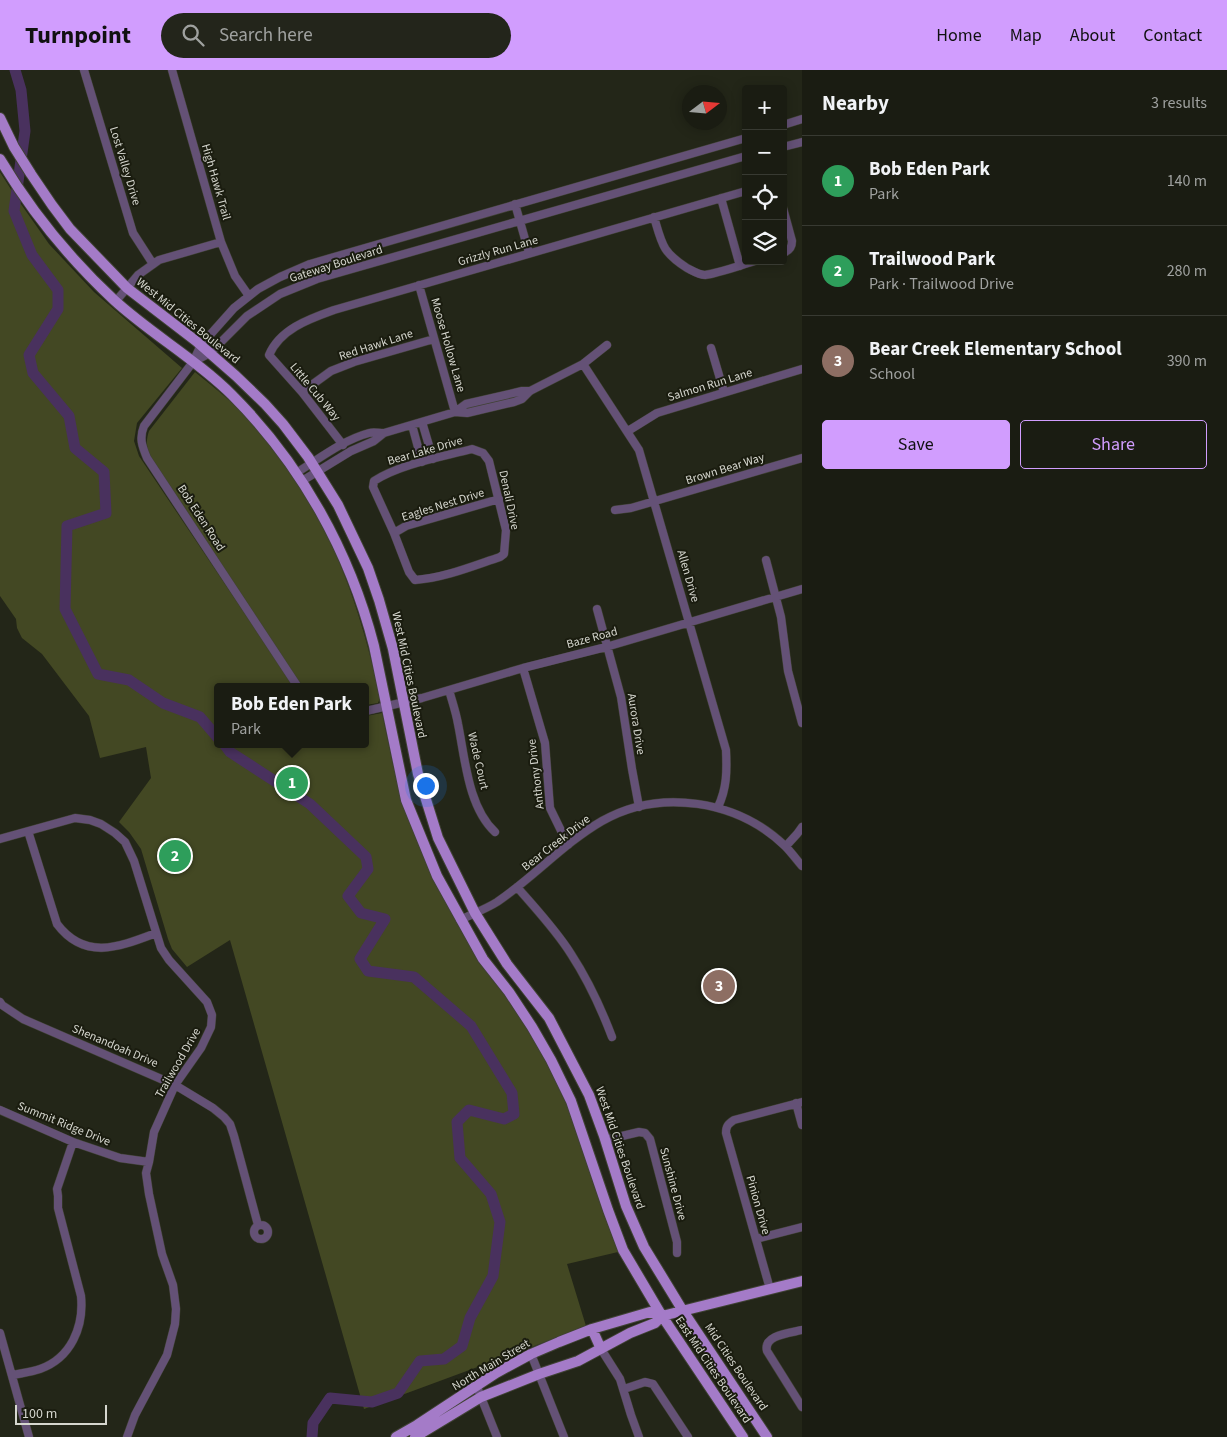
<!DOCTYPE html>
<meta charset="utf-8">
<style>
:root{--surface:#1a1c12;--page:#23251b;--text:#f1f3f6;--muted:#9fa19f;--line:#383a32;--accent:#d19dfe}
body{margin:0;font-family:"Source Sans 3",sans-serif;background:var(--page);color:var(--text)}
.controls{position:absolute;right:15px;top:15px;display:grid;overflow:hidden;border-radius:5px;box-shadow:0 2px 12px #0003}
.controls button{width:45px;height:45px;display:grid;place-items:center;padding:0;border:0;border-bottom:1px solid var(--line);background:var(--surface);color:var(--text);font:25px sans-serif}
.compass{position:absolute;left:682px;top:15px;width:45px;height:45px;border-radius:50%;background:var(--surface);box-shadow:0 2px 12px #0003;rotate:74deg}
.scale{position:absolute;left:15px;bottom:12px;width:92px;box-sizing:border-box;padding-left:5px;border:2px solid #d6d7cf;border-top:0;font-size:14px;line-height:18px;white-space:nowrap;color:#d6d7cf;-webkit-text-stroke:4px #1a1c0f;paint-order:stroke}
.you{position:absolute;left:425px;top:715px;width:18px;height:18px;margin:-12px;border:4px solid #fff;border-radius:50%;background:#1a73e8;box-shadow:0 0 0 8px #1a73e833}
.badge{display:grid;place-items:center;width:32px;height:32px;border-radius:50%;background:var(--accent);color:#fff;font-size:16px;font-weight:700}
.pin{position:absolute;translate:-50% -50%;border:2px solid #fff;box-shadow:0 1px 5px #0006}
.popup{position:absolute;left:214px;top:613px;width:155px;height:65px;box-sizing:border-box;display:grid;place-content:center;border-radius:5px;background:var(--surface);filter:drop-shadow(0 1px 4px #0005);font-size:16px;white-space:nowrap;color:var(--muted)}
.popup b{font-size:19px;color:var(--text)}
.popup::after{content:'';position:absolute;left:50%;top:100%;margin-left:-10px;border:10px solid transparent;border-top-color:var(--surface)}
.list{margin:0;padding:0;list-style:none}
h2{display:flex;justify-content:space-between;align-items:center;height:65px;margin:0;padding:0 20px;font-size:21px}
h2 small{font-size:16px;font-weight:400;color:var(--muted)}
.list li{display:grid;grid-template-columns:32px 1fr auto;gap:15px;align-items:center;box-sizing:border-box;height:90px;padding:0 20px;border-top:1px solid var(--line)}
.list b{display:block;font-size:19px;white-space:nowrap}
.list p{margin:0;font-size:16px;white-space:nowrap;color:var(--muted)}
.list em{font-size:16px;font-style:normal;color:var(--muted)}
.actions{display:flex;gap:10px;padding:15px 20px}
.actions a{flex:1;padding:11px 0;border:1px solid var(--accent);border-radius:5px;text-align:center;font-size:18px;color:var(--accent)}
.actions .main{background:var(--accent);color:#111}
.icon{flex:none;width:28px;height:28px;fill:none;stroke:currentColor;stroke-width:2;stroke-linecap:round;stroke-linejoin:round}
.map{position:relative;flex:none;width:802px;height:1367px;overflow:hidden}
header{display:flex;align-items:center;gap:30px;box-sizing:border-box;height:70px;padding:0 25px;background:var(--accent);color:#111}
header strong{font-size:24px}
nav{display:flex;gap:28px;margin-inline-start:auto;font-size:18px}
.search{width:350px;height:45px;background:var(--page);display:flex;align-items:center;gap:12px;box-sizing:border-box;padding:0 18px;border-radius:28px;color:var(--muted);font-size:19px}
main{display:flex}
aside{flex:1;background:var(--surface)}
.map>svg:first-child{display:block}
.green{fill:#434823}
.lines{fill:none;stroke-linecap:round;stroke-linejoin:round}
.river{stroke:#49315e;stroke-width:11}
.minor-casing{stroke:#404235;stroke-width:9}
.major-casing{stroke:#404235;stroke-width:12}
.minor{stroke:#645176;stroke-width:8}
.major{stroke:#a47bc8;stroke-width:10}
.labels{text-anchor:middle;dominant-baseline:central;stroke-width:4;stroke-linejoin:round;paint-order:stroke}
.street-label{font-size:12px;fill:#d6d7cf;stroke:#1a1c0f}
</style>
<header>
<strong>Turnpoint</strong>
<div class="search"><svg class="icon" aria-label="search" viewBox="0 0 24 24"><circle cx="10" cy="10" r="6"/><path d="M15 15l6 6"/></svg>Search here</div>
<nav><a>Home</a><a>Map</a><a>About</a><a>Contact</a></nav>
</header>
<main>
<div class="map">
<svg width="802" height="1367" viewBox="0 0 802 1367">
<rect width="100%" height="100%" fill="#232618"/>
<path class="green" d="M0 102 14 124 49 174 94 222 182 298 137 353 134 371 139 386 294 617H218V674H366V646L382 643 393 695 402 732 417 771 433 808 456 851 483 894 530 958 568 1032 583 1074 603 1142 618 1182 567 1194 586 1256 529 1278 364 1339 230 870 187 897 172 879 168 869 141 779 129 762 119 752 151 708 146 677 100 688 89 646 42 584 22 568 17 558 16 549 0 526Z
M195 302C207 312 219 321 230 331 316 412 356 515 380 628L378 633 366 635V617H301L153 392C147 381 145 373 149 361Z"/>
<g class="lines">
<path class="river" d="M15 0 21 20 25 61 14 141 32 185 58 220V239L29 285 33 303 69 346 75 378 104 402 106 443 67 456 65 539 98 604 129 610 163 633 200 647 218 668
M224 674 230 682 310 734 366 787 368 799 348 826 361 843 385 849 360 889 368 901 414 907 471 956 512 1023 514 1044 504 1049 469 1040 457 1052 460 1088 491 1124 500 1152 493 1206 470 1248 462 1276 444 1289 420 1291 398 1323 372 1332 330 1328 313 1353 312 1367"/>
<g class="minor-casing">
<path id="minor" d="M84 0 133 163 153 194
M172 0 221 172 235 206 249 226
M783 55 802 49
M783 77 802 72
M721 128 740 196
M515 134 529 183
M783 138 792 171C792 178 789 181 783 183
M654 147C662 174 662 182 687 198 693 201 699 205 705 205 719 203 741 195 755 191
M419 215 455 342
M116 231 138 205 159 190 221 172
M711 278 724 322
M193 292 210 283 247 246 280 224 317 209 746 86
M583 294 639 380 726 680C727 701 727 718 718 737
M302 322 331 301 354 292 434 269
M455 342 467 343 514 332 522 329 530 321 583 294 607 275
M422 352 433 389
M412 355 422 392
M628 361 657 343 802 299
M343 375 302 322 269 285C280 259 309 249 334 240L746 121
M472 379 483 383 489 391 506 460 504 484 500 487C473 496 444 508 415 510L409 502 394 463 373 417 374 411C400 394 442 387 472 379Z
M296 403C319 389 343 370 369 363 373 362 379 363 384 363
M302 411 351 381 374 371 384 363 455 342 466 334 522 321H530
M615 440 631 438 802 388
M394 463 406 456 499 429
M766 490 781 547 788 601 802 653
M597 539 621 627 632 699 639 737
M523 598 545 673 550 738 568 775
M298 617 147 388C142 376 139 368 144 356L193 292 201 275 234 238 258 219 280 207 310 194 746 68
M449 620C452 631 456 642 458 654 465 688 468 737 495 762
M366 641 422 628 523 598 606 577 802 519
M28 761 57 854C85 891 119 877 156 863
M0 769 75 748 90 750 101 754 115 763 125 772 134 791 161 878 169 890 207 932 212 945 211 957 201 978 175 1015 154 1062 149 1092 146 1103 149 1124 162 1184 173 1215 176 1239 175 1254 167 1285 135 1345 127 1367
M786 776 797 764 802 757
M517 817C536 839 556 860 571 884 588 910 601 938 612 967
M460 850C472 844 486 839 497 832 534 807 564 773 602 751 660 718 737 730 785 776 791 782 796 789 802 796
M0 932 2 935 23 949 175 1015 213 1038 224 1047 230 1054 234 1066 258 1155
M796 1033 802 1055
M0 1040 73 1072 120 1088 149 1092
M605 1070 639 1062 645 1063 650 1069 677 1172V1183
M254 1162a7 7 0 1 1 14 0a7 7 0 1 1-14 0Z
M756 1169 802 1157
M770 1219 726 1063C726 1056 728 1054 734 1050L802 1032
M802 1260C790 1263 763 1265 767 1281L802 1337
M0 1263 29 1367
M601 1279 620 1309 631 1345 639 1367
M531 1284 564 1367
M13 1305C22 1303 31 1302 40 1299 71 1288 84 1257 81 1226L58 1138V1126L57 1119 73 1072
M477 1317 497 1367
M624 1319 645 1312 653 1314 688 1367"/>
</g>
<g class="major-casing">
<path id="major" d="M0 48 14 77 31 104 52 135 70 159 127 218 196 271 236 306 265 334 283 354 308 387 338 435 368 498 379 530 393 579 418 704 438 768 475 843 507 894 549 948 589 1025 604 1066 626 1136 644 1177 683 1241 767 1367
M0 89C31 141 69 188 114 230 151 264 196 289 232 325 301 394 350 482 374 576L406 730 437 806 483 889 509 922 532 957 551 990 571 1031 608 1140 623 1180 662 1246 743 1367
M592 1259 601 1279
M396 1367 417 1355 496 1303 531 1284 559 1272 592 1259 650 1242 662 1246 802 1211
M415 1367 481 1327 539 1304 578 1291 630 1263 655 1253 662 1246"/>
</g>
<use href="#minor" class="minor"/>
<use href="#major" class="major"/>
</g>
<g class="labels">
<g class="street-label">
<text transform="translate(125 96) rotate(73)">Lost Valley Drive</text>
<text transform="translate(216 112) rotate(74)">High Hawk Trail</text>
<text transform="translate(498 181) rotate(-16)">Grizzly Run Lane</text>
<text transform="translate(336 194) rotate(-18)">Gateway Boulevard</text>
<text transform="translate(188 251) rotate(39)">West Mid Cities Boulevard</text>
<text transform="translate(376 275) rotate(-18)">Red Hawk Lane</text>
<text transform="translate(448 275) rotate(74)">Moose Hollow Lane</text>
<text transform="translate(710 315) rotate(-17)">Salmon Run Lane</text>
<text transform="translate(315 322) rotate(50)">Little Cub Way</text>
<text transform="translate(425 381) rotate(-16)">Bear Lake Drive</text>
<text transform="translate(725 399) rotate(-17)">Brown Bear Way</text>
<text transform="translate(509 430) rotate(78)">Denali Drive</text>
<text transform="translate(443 435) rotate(-17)">Eagles Nest Drive</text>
<text transform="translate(201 448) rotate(57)">Bob Eden Road</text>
<text transform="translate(688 506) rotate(74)">Allen Drive</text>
<text transform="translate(592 568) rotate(-15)">Baze Road</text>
<text transform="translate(409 605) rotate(78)">West Mid Cities Boulevard</text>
<text transform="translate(636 654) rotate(81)">Aurora Drive</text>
<text transform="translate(478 691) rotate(77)">Wade Court</text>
<text transform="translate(536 704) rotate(-97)">Anthony Drive</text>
<text transform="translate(556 773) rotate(-38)">Bear Creek Drive</text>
<text transform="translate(115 976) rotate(23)">Shenandoah Drive</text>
<text transform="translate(178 993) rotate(-60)">Trailwood Drive</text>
<text transform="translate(64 1054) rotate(22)">Summit Ridge Drive</text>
<text transform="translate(620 1078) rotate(71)">West Mid Cities Boulevard</text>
<text transform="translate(673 1114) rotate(75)">Sunshine Drive</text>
<text transform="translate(758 1135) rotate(74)">Pinion Drive</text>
<text transform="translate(491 1295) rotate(-31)">North Main Street</text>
<text transform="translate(736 1297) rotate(56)">Mid Cities Boulevard</text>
<text transform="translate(713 1300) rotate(56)">East Mid Cities Boulevard</text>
</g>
</g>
</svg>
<div class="controls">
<button>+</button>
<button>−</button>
<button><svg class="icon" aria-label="locate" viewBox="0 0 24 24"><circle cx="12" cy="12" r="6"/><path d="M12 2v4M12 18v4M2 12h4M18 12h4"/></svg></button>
<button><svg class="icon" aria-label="layers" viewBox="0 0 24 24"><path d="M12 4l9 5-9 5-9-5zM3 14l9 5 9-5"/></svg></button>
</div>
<svg class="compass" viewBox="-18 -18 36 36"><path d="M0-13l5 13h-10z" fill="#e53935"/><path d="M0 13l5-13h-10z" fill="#9fa19f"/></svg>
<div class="scale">100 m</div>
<div class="you"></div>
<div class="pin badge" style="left:292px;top:713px;background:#2e9e5b">1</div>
<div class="popup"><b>Bob Eden Park</b>Park</div>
<div class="pin badge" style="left:175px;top:786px;background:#2e9e5b">2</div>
<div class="pin badge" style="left:719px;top:916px;background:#8d6e63">3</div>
</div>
<aside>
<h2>Nearby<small>3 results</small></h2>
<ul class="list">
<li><span class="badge" style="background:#2e9e5b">1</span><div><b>Bob Eden Park</b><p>Park</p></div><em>140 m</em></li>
<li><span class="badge" style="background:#2e9e5b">2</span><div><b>Trailwood Park</b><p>Park · Trailwood Drive</p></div><em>280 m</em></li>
<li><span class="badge" style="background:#8d6e63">3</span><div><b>Bear Creek Elementary School</b><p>School</p></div><em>390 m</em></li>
</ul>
<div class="actions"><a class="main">Save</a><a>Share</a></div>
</aside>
</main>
